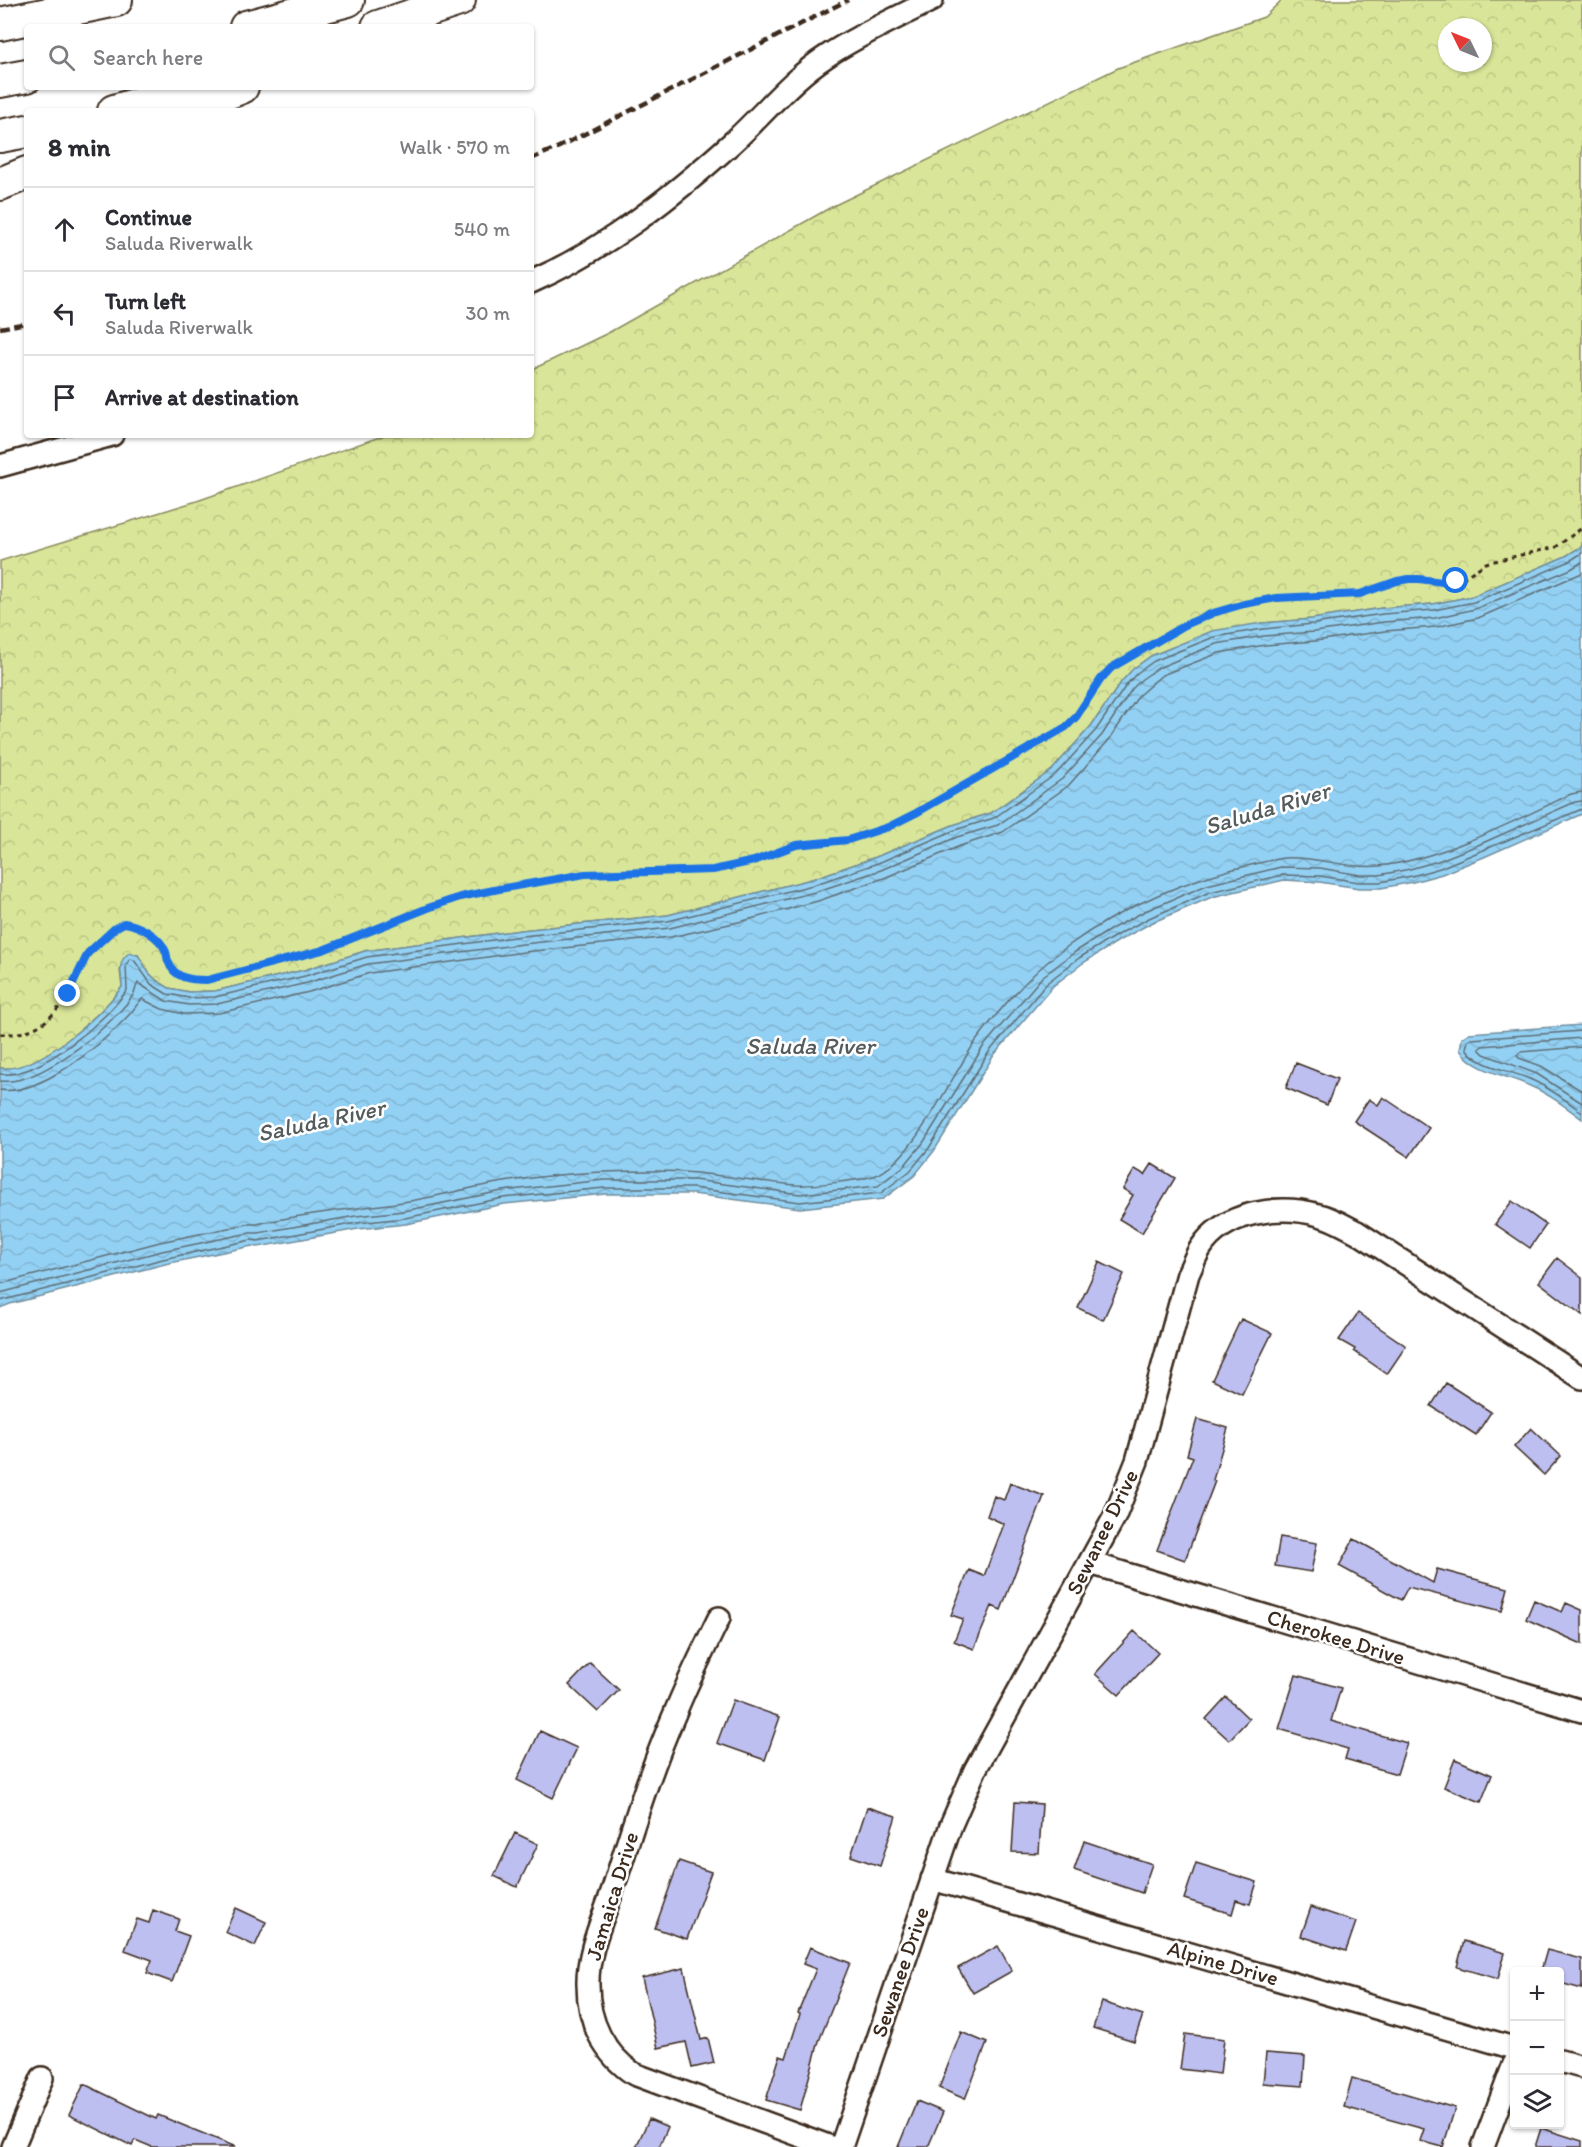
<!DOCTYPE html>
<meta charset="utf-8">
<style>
:root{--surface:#fff;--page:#f2f2f3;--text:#2b2b33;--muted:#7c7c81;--line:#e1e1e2}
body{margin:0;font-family:Itim,sans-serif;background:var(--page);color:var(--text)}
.controls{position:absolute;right:18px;bottom:18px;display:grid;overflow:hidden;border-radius:6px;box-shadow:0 2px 4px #0004}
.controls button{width:54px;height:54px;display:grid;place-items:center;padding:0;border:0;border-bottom:2px solid var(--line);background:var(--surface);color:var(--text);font:30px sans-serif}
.compass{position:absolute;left:1438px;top:18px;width:54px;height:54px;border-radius:50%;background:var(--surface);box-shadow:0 2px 4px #0004;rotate:313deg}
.stop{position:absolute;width:18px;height:18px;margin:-14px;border:4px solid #1a73e8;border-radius:50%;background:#fff}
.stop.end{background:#1a73e8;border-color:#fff;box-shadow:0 2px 6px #0008}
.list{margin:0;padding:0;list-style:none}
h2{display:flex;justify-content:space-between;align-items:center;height:78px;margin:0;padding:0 24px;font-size:26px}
h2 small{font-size:20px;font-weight:400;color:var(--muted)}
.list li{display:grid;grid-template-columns:39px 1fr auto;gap:18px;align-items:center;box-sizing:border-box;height:84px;padding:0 24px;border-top:2px solid var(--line)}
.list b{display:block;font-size:22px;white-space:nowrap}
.list p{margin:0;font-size:20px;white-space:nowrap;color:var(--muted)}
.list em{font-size:20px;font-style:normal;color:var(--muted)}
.icon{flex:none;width:33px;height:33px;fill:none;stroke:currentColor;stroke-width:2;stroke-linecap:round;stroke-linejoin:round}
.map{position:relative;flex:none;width:1582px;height:2147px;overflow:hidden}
.search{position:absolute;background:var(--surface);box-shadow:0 2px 4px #0004;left:24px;top:24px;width:510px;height:66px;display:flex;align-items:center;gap:15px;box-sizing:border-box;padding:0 21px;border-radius:6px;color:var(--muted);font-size:22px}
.panel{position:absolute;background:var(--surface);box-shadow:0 2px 4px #0004;left:24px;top:108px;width:510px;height:330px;border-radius:6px}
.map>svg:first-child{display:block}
.forest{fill:url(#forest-crowns);stroke:#8a885c;stroke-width:1.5;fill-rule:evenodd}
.water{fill:url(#water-waves);stroke:#708e9e;stroke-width:1.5}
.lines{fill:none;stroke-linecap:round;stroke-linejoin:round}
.shore{stroke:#5e6d74;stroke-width:1.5}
.building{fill:#bebff1;stroke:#3b2a1e;stroke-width:1.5}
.minor-casing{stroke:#3b2a1e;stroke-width:26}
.highway-casing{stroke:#3b2a1e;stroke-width:36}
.path{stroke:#3b2a1e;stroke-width:3;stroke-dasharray:4.5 4.5;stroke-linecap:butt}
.minor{stroke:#fff;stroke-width:21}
.highway{stroke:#fff;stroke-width:32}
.rail{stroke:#3b2a1e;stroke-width:4.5;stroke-dasharray:9 4.5;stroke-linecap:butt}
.route{stroke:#1a73e8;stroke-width:8}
.labels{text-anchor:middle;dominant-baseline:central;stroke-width:5;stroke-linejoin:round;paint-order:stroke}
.street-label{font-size:22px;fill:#3b2a1e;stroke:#fff}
.water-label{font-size:24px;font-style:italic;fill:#555c5e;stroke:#fff}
</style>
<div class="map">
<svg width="1582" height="2147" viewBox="0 0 1582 2147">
<defs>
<pattern id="forest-crowns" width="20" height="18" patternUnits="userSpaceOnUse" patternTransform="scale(1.5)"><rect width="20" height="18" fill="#d9e699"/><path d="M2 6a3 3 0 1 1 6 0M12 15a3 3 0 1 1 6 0" fill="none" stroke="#bbc583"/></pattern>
<pattern id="water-waves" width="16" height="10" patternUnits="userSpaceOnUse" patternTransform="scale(1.5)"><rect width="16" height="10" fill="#93d1f4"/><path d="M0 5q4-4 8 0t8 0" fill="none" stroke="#80b4d1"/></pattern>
</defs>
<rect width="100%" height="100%" fill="#fff"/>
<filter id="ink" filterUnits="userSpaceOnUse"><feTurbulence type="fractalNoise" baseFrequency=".0167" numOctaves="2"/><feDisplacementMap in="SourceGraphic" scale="12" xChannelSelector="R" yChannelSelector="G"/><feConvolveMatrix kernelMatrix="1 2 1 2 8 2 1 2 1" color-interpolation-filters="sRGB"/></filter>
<g filter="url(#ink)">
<path class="forest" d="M1282 0H1582V546L1566 556 1473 596 1433 604 1382 608 1312 619 1262 623 1173 647 1151 656 1133 669 1122 681 1091 726 1052 770 991 813 953 825 876 857 812 879 668 915 521 930 365 951 304 970 215 991 189 992 169 988 156 980 149 973 138 955 120 970 122 987C100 1016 38 1073 0 1068V561L197 501 385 435H531V370L608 333 833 206 1118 68 1264 17ZM1447 27H1483V63H1447Z"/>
<path class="water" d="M1582 546V814L1484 857 1442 874 1413 882 1381 888H1359L1319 882 1284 880 1212 897 1151 923 1120 940 1083 963 1053 986 994 1055 934 1151 914 1176 883 1199 800 1208 693 1194H605L504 1204 406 1224 358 1229 258 1247 252 1246 165 1264 10 1304 0 1308V1068C38 1073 100 1016 122 987 122 974 116 962 129 953L138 955 149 973 156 980 169 988 189 992 215 991 304 970 365 951 521 930 668 915 812 879 876 857 953 825 991 813 1052 770 1091 726 1122 681 1133 669 1151 656 1212 631 1262 623 1312 619 1382 608 1433 604 1473 596 1566 556Z
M1582 1025V1119C1566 1107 1549 1094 1530 1086 1507 1075 1476 1072 1460 1050L1462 1038 1469 1033Z"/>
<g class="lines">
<path class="shore" d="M1582 1031 1471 1039 1468 1041 1466 1048C1477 1067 1515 1071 1534 1081 1551 1089 1567 1101 1582 1112
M1582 1038 1482 1046 1479 1049 1484 1054 1537 1074 1582 1103
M1582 1047 1520 1052 1517 1055 1519 1058 1541 1066 1582 1091
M0 1074C38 1079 107 1020 127 990L126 965 130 959 134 960 151 984 167 994 189 998 215 997 305 976 367 957 522 936 668 921 813 885 878 863 955 830 994 818 1056 774 1096 730 1127 684 1137 673 1154 661 1214 637 1263 629 1313 624 1383 614 1434 610 1474 602 1568 562 1582 553
M0 1081C37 1086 97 1036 121 1010 125 1006 130 1000 133 995 136 991 135 987 138 983L166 1001 189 1005 217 1004 307 983 368 964 523 944 670 928 815 892 881 870 957 837 998 825 1062 779 1102 735 1132 689 1142 679 1158 668 1216 644 1264 636 1314 632 1384 622 1435 618 1475 609 1571 569 1582 562
M0 1090C40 1096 101 1045 127 1017 133 1011 137 1004 142 999L162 1009 184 1014 219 1013 309 992 370 973 524 952 671 937 743 921 818 901 884 878 960 846 1003 832 1068 786 1109 740 1139 695 1162 675 1219 653 1265 645 1315 641 1385 631 1436 627 1478 618 1582 573
M0 1284 160 1242 248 1224H257C305 1213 354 1209 403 1202 437 1197 470 1187 504 1182 552 1174 601 1171 650 1171 700 1170 747 1181 796 1185 815 1186 851 1181 870 1177 909 1170 953 1073 976 1041 1002 1006 1032 971 1068 946 1123 906 1189 878 1255 864 1264 862 1274 859 1284 858 1316 856 1347 869 1379 866 1439 860 1517 820 1571 794L1582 792
M0 1293 162 1251 249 1233H258L356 1216 404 1211 502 1191 604 1180H694L800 1194 878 1186 904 1166 923 1143 983 1047 1042 977 1075 952 1113 928 1145 911 1207 885 1281 867 1320 868 1360 875H1379L1410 869 1438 861 1478 845 1575 802 1582 801
M0 1301 163 1259 251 1240 258 1241 357 1223 405 1218 503 1198 604 1188H693L800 1202 881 1193 910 1171 929 1148 989 1052 1048 982 1079 958 1117 935 1149 918 1210 892 1283 875 1320 876 1359 882H1380L1412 876 1440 868 1582 809"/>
</g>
<path class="building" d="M1296 1063 1337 1079 1327 1105 1286 1088Z
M1383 1097 1429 1128 1409 1157 1354 1121 1369 1099 1378 1105Z
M1152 1164 1175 1178 1142 1233 1119 1219 1133 1195 1123 1189 1135 1169 1145 1175Z
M1512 1201 1546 1225 1530 1248 1495 1224Z
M1557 1258 1582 1277V1315L1539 1282Z
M1099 1262 1124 1274 1103 1320 1078 1308Z
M1358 1313 1406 1346 1387 1374 1354 1351 1355 1349 1339 1340Z
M1241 1319 1272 1333 1242 1394 1212 1380Z
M1446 1383 1491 1412 1476 1435 1431 1406Z
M1197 1419 1228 1428 1213 1480 1215 1481 1185 1560 1157 1550 1193 1457 1187 1455Z
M1531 1428 1561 1456 1544 1475 1514 1447Z
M1010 1483 1044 1496 1001 1610 992 1606 974 1649 954 1641 963 1619 951 1615 969 1570 984 1576 1004 1524 987 1516 994 1496 1004 1500Z
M1280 1537 1317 1543 1311 1572 1275 1566Z
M1354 1539 1433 1583 1437 1569 1508 1588 1502 1611 1408 1587 1401 1600 1339 1566Z
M1534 1600 1562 1612 1566 1603 1582 1610V1644L1526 1619Z
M1134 1631 1158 1653 1119 1695 1095 1674Z
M590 1663 619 1690 598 1712 569 1685Z
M1296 1675 1341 1688 1331 1721 1407 1743 1397 1774 1345 1759 1348 1749 1279 1729Z
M1226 1697 1249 1719 1229 1740 1206 1719Z
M733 1700 780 1717 765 1760 717 1743Z
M540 1731 577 1748 553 1798 517 1780Z
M1455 1759 1492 1775 1481 1802 1444 1787Z
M1015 1802 1042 1804 1039 1853 1012 1852Z
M867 1807 896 1816 880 1866 851 1856Z
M515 1833 538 1844 517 1887 494 1876Z
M1084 1841 1152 1864 1142 1893 1074 1870Z
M679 1861 711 1872 687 1939 655 1928Z
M1196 1863 1257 1882 1250 1904 1236 1900 1232 1914 1184 1899Z
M1311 1907 1356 1922 1346 1951 1301 1936Z
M236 1908 266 1922 255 1946 225 1932Z
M153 1910 179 1919 175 1931 189 1936 172 1982 147 1973 152 1960 125 1950 137 1919 149 1923Z
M1464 1941 1505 1953 1498 1979 1457 1967Z
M998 1946 1012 1971 973 1993 958 1968Z
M810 1947 850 1963 819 2041 800 2110 766 2100 780 2056 786 2058 800 2014 798 2013 816 1969 803 1964Z
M1547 1950 1582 1959V1989L1560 1983V1971H1541Z
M684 1968 701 2040 708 2038 714 2063 692 2068 686 2042 658 2048 642 1978Z
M1102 2002 1143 2015 1134 2041 1093 2028Z
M961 2032 987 2043 965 2099 939 2088Z
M1185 2034 1224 2039 1220 2074 1180 2069Z
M1266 2053 1305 2056 1303 2086 1263 2083Z
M1352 2078 1455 2108 1443 2147 1420 2141 1424 2129 1344 2107Z
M84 2084 156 2119 158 2115 236 2147H152L135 2140 132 2146 69 2115Z
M917 2101 943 2112 928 2147H898Z
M649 2119 668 2127 659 2147H636Z
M1541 2128 1582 2141V2147H1535Z"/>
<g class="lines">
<g class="minor-casing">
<path id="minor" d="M531 282C606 249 672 197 733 142 764 114 791 79 827 56 860 34 897 18 932 0
M0 466 112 435
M1090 1563 1582 1711
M719 1618C704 1649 688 1681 675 1713 650 1770 632 1829 613 1889 603 1919 587 1952 588 1985 588 2022 604 2054 634 2074L831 2147
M932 1879 1514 2048
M1560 2061 1582 2067
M13 2147 42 2078
M841 2147 951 1825 975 1770 1115 1516 1137 1461 1188 1274C1192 1266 1195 1257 1200 1249 1224 1211 1279 1204 1319 1215 1332 1218 1345 1226 1357 1232L1582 1378
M1483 2147 1514 2064"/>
</g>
<g class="highway-casing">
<path id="highway" d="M0 24 116 0
M246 27 348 0
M378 27 459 0
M0 81 27 76
M114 111 195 87
M182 111 242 87
M0 136 27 131
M0 184 27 173"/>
</g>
<path class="path" d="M0 1034C42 1036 59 1012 77 978 81 970 83 960 88 953 96 941 112 930 124 923 139 925 160 936 166 952 167 955 167 958 168 961 174 979 191 980 207 980L323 950 428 907 486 892 585 874 713 870 754 861 797 845 848 840 859 837 888 827 916 813 1066 727C1081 713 1089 696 1100 680 1106 672 1114 666 1122 660L1185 625 1227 609 1276 599 1360 594 1397 581 1409 579H1419L1450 583 1463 578 1486 563 1556 547 1582 528"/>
<use href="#minor" class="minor"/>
<use href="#highway" class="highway"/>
<path class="rail" d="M531 159 559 147 848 0
M0 328 27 323"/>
</g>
</g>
<g class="lines" filter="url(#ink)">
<path class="route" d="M68 994 88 953 115 928 124 923C139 925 160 936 166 952 167 955 167 958 168 961 174 979 191 980 207 980L323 950 428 908 460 897 499 889 585 874 713 870 754 861 796 845 848 840 888 827 916 813 1066 727 1076 717 1101 679 1111 668 1185 625 1213 613 1244 604 1276 598 1360 594 1397 581 1409 579H1419L1450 583 1456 581"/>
</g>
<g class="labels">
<g class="street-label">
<text transform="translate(1102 1532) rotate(-64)">Sewanee Drive</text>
<text transform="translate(1336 1637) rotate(17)">Cherokee Drive</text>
<text transform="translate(612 1896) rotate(-73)">Jamaica Drive</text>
<text transform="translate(1223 1963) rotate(16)">Alpine Drive</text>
<text transform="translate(900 1972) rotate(-71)">Sewanee Drive</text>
</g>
<g class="water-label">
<text transform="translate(1267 808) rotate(-17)">Saluda River</text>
<text x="810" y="1045">Saluda River</text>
<text transform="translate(321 1120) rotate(-12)">Saluda River</text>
</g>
</g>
</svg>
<div class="controls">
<button>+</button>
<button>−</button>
<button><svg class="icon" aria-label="layers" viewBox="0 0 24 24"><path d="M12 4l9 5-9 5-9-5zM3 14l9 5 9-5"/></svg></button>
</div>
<svg class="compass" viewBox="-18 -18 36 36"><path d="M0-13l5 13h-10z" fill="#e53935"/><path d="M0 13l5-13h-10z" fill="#7c7c81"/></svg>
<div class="stop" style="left:1456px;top:581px"></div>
<div class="stop end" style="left:68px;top:994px"></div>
<div class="search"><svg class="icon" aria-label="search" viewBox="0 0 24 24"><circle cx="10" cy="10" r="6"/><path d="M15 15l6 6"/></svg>Search here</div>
<section class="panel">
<h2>8 min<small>Walk · 570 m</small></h2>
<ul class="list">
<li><svg class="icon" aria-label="ahead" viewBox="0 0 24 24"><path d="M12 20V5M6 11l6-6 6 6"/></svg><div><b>Continue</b><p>Saluda Riverwalk</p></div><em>540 m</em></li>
<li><svg class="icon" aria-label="left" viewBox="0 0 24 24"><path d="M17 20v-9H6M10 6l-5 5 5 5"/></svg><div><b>Turn left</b><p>Saluda Riverwalk</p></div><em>30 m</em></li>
<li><svg class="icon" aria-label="arrive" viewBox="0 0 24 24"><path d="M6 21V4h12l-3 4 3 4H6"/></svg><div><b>Arrive at destination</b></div></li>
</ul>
</section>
</div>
